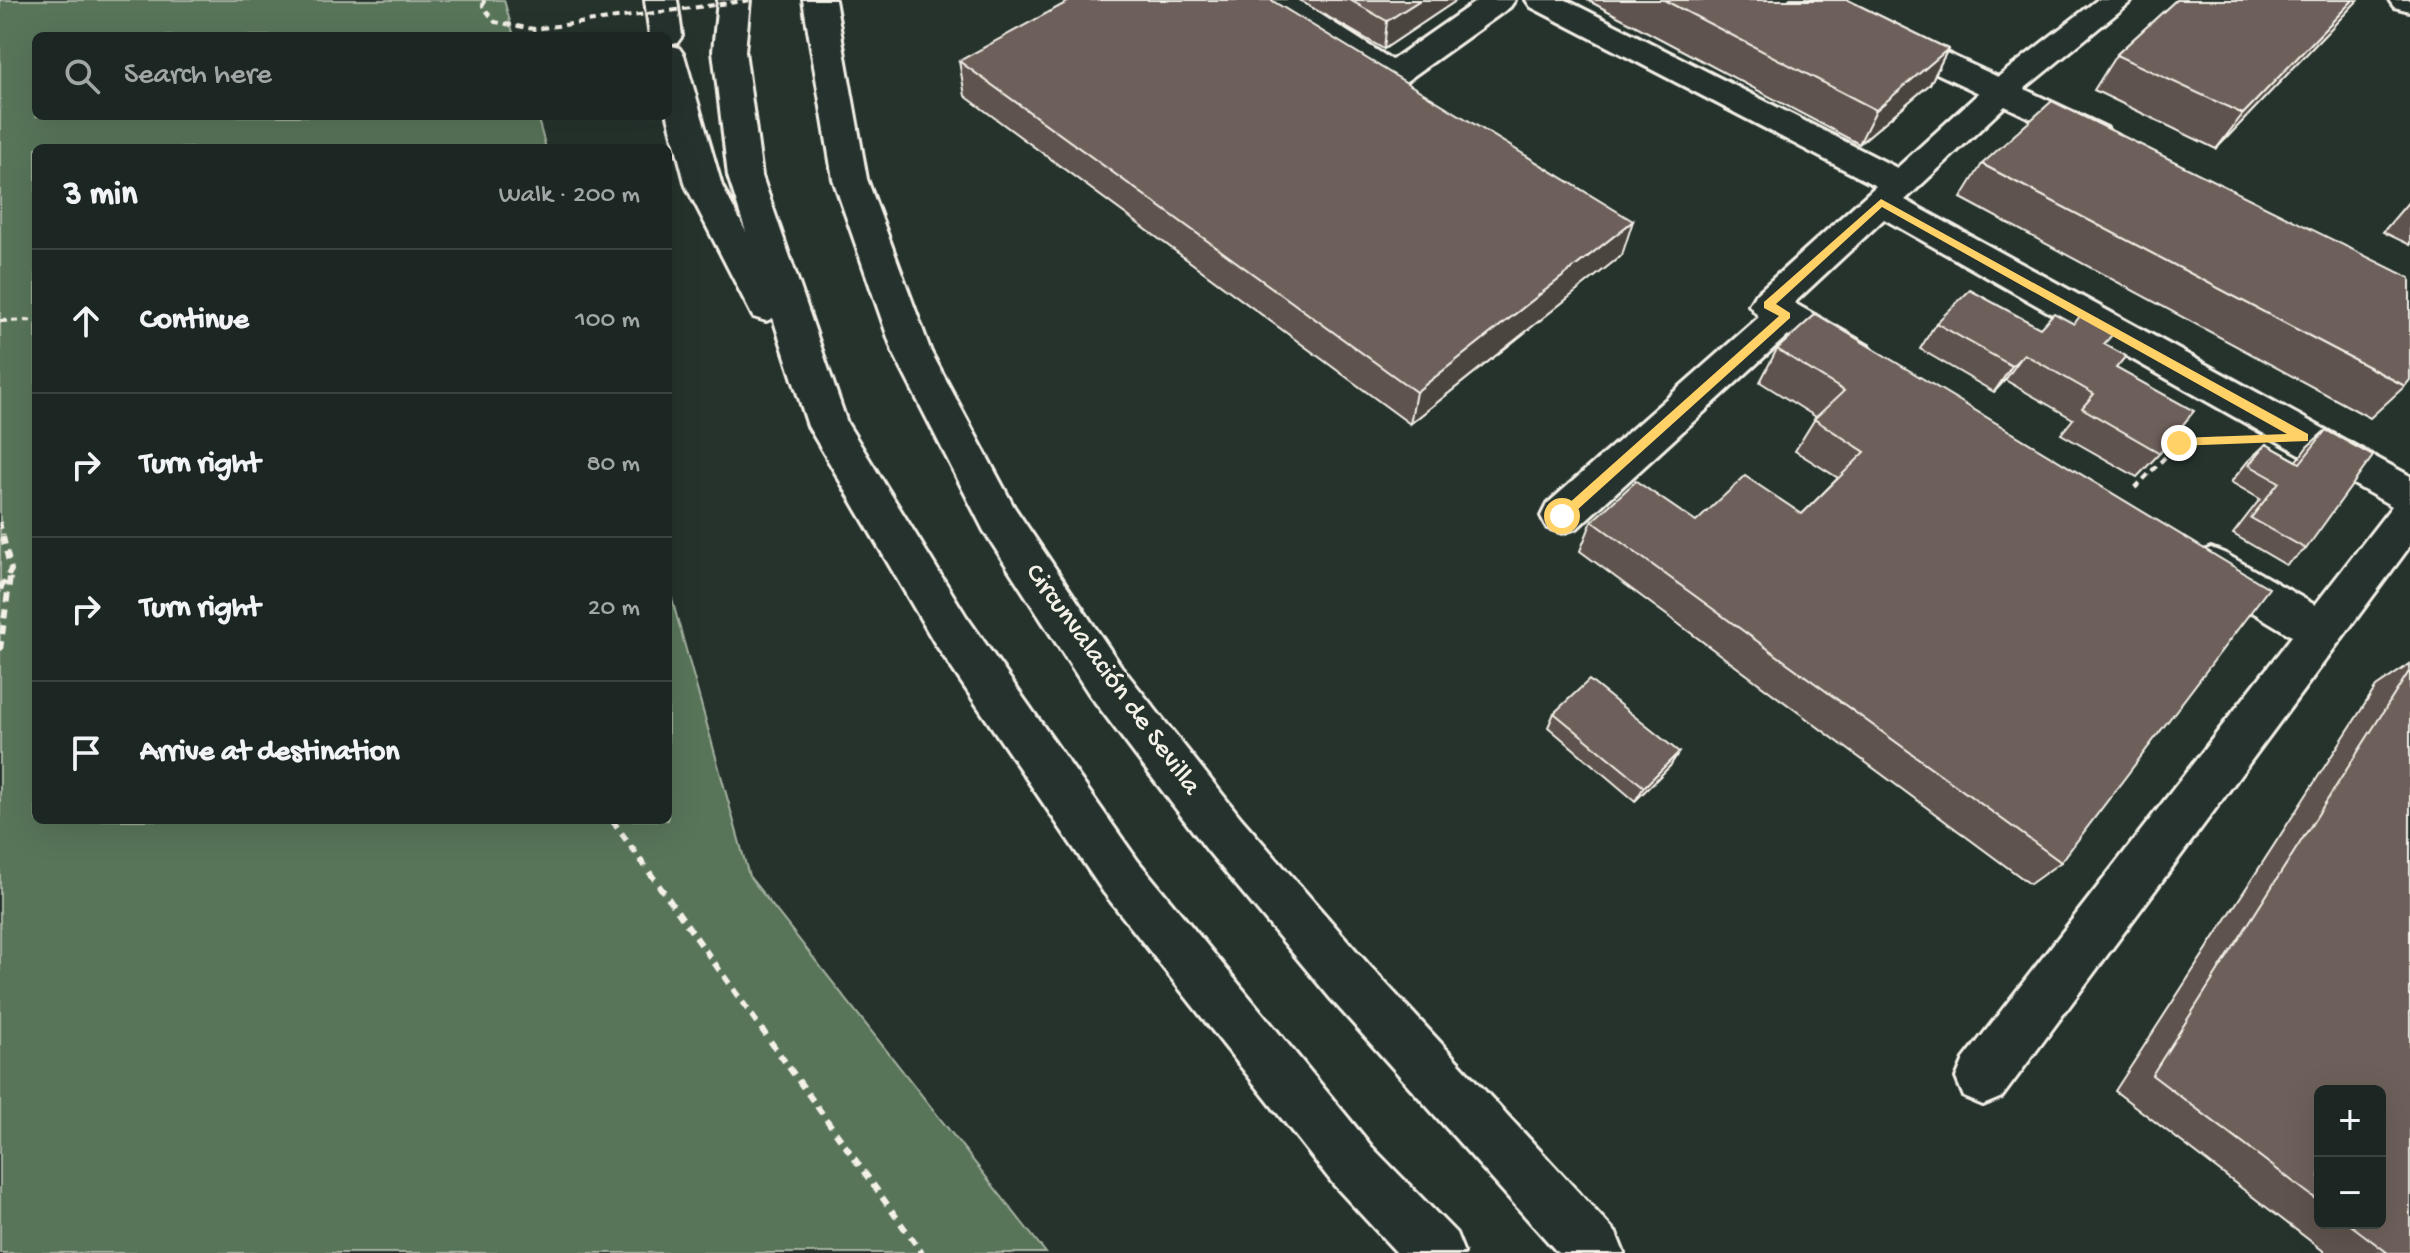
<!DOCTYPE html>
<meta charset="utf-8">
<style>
:root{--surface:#1c2622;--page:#29322f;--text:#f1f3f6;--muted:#a0a5a5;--line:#3a4340}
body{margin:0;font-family:"Gochi Hand",sans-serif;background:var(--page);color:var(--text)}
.controls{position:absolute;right:24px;bottom:24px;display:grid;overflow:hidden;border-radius:12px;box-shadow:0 8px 32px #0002}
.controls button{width:72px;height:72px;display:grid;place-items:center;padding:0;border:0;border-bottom:2px solid var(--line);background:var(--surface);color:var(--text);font:40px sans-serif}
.stop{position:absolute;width:24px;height:24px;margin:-18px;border:6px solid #ffd166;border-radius:50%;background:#fff}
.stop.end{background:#ffd166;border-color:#fff;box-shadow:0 2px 8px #0008}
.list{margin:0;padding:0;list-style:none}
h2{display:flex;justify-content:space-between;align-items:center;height:104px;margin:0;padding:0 32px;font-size:34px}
h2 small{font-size:26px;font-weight:400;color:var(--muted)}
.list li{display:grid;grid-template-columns:52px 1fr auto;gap:24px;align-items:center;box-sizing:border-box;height:144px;padding:0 32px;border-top:2px solid var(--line)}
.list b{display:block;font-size:30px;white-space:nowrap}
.list em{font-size:26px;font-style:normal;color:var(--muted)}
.icon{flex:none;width:44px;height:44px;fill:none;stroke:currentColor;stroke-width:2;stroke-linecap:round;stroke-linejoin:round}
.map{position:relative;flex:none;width:2410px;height:1253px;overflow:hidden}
.search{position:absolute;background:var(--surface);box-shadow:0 8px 32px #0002;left:32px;top:32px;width:640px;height:88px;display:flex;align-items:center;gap:20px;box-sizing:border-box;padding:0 28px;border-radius:12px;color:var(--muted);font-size:30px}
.panel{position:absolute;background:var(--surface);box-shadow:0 8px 32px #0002;left:32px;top:144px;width:640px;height:680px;border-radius:12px}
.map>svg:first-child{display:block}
.green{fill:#59745a;stroke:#a6b2a1;stroke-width:2}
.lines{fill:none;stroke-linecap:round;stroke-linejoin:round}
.minor-casing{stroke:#f4f1e8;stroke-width:6}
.motorway-casing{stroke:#f4f1e8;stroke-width:6}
.path-far1{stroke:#f4f1e8;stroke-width:4;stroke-dasharray:7 5;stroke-linecap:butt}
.path{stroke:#f4f1e8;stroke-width:6;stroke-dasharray:9 7;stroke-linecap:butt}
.minor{fill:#26332d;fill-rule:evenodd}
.motorway{fill:#26332d;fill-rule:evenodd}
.path-bridge{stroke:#f4f1e8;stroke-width:4;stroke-dasharray:7 5;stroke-linecap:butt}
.wall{fill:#5e534d;stroke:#f4f1e8;stroke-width:2;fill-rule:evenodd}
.shaded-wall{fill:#4c443f;stroke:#f4f1e8;stroke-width:2}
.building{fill:#6d615a;stroke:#f4f1e8;stroke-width:2}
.route{fill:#ffd166}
.labels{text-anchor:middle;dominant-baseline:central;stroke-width:6;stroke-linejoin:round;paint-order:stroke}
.street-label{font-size:28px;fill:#f4f1e8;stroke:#26332d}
</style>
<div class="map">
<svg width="2410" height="1253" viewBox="0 0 2410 1253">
<rect width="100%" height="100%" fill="#26332d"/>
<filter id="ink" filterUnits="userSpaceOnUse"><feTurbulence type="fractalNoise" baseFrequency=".0125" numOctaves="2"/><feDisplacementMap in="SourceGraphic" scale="16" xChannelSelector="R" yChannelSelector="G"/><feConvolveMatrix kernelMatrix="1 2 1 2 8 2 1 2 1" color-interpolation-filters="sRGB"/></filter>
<g filter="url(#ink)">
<path class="green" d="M0 0H504L514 36H36V116H537L546 148H36V820H668V585L749 876 1046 1253H0Z"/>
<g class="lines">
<g class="minor-casing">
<path id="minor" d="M1261 0H1298L1392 60 1478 0H1515L1510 7 1405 82 1393 85 1381 82 1266 7Z
M1526 0H1566L1897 168 1979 93 1796 7 1791 0H1832L1998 77 2097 0H2133L2024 89 2107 128 2112 136 2107 144 2095 147 2083 144 2005 106 1905 200 2410 476V546L2002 1097 1983 1105 1964 1097 1956 1078 1964 1059 2292 636 2196 578 2190 566 2196 554 2211 548 2226 554 2315 605 2392 506 1884 219 1794 303 1869 346 1874 356 1869 366C1840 375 1812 349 1788 335L1577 528 1562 533 1547 528 1541 516 1547 504 1759 317 1749 305 1755 295 1876 186 1531 7Z
M2389 0H2410V11L2394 7Z"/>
</g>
<g class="motorway-casing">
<path id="motorway" d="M645 0H677L682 36 677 43 669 45 679 48 684 55 722 186 746 232 728 176 713 51 718 0H750L745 51 762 176 847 423 966 616 1138 861 1372 1147 1456 1233 1464 1253H1397L1334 1185 1104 893 934 642 808 426 773 318 766 321 753 317 686 186 668 116V36H650Z
M803 0H835L867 179 931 352 1014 507 1121 666 1241 818 1367 963 1616 1233 1624 1253H1558L1331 999 1207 850 1089 694 984 531 893 352 833 179Z"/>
</g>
<path class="path-far1" d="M0 321 36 320
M2135 488 2179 443 2227 441
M0 522 3 535"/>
<path class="path" d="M0 589 11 570 2 533
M0 650 11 570
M612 820 922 1253"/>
<use href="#minor" class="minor"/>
<use href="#motorway" class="motorway"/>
<path class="path-bridge" d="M484 0 483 6 495 22 534 29 751 0"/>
</g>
<path class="wall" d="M1299 0H1457L1384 49Z
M1587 0H1848L1948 49 1930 84 1859 144Z
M2176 0H2358L2216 149 2094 90 2116 55Z
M959 61 1622 255 1410 424 965 96Z
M1982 164 2405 386 2370 418 1961 198Z
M2410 200V245L2383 232Z
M1816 314 2061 862 2030 884 1580 551 1592 521 1696 522 1802 514 1838 478 1795 451 1816 417 1760 382 1777 349Z
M1936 323 2104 344 2160 453 2137 477 2061 434 2073 419 2005 380 1994 392 1920 349Z
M2326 430 2306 549 2286 565 2233 534 2260 499 2231 482 2248 461 2266 444 2297 461 2307 447Z
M2410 664V1253H2326L2115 1091 2376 687ZM2320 1091 2380 1223H2320Z
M1554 713 1670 766 1635 801 1548 727Z"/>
<path class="shaded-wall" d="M1420 0H1457L1384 49 1387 21Z
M2353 0H2358L2216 149 2243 114Z
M1948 49 1930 84 1859 144 1876 110Z
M1633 221 1622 255 1410 424 1416 392Z
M2024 354 2005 380 1994 392 2012 366Z
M1679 752 1670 766 1635 801 1644 787Z"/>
<path class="building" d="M1071 0H1271L1633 221 1416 392 959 61Z
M1350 0H1420L1387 21Z
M1664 0H1848L1948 49 1876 110Z
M2176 0H2353L2243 114 2116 55Z
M2052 101 2410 278V380L2405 386 1982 164Z
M1970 290 2040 328 2054 313 2074 324 2080 316 2113 334 2104 344 2126 356 2116 368 2194 411 2160 453 2082 408 2094 394 2024 354 2012 366 1936 323Z
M1816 314 2269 588 2061 862 1592 521 1636 481 1696 522 1745 476 1802 514 1865 452 1814 419 1844 391 1777 349Z
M2326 430 2373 456 2306 549 2251 518 2279 482 2249 465 2266 444 2300 463Z
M2410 670V1253H2388L2348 1223H2380V1091H2320V1202L2152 1075Z
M1589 680 1679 752 1644 787 1554 713Z"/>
</g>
<path class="route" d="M1881 199 2308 434V441L2175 446V440L2179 438 2287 434 1882 207 1776 304 1790 313V318L1566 520H1558V513L1779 316 1764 308V302Z"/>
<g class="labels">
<g class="street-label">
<text transform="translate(1112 680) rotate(54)">Circunvalación de Sevilla</text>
</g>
</g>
</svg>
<div class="controls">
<button>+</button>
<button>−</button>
</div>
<div class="stop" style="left:1562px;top:516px"></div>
<div class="stop end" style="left:2179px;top:443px"></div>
<div class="search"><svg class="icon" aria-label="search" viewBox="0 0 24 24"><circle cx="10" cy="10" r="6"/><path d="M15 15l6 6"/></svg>Search here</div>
<section class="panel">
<h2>3 min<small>Walk · 200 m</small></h2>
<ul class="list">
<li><svg class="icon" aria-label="ahead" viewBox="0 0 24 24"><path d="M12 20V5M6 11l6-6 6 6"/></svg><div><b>Continue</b></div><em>100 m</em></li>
<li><svg class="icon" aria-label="right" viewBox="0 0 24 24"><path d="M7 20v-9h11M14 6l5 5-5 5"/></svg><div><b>Turn right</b></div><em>80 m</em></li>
<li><svg class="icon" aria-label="right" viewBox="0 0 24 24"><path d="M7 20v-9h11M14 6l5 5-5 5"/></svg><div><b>Turn right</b></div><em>20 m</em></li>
<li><svg class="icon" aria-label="arrive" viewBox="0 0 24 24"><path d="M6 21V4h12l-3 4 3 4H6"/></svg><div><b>Arrive at destination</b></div></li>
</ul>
</section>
</div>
